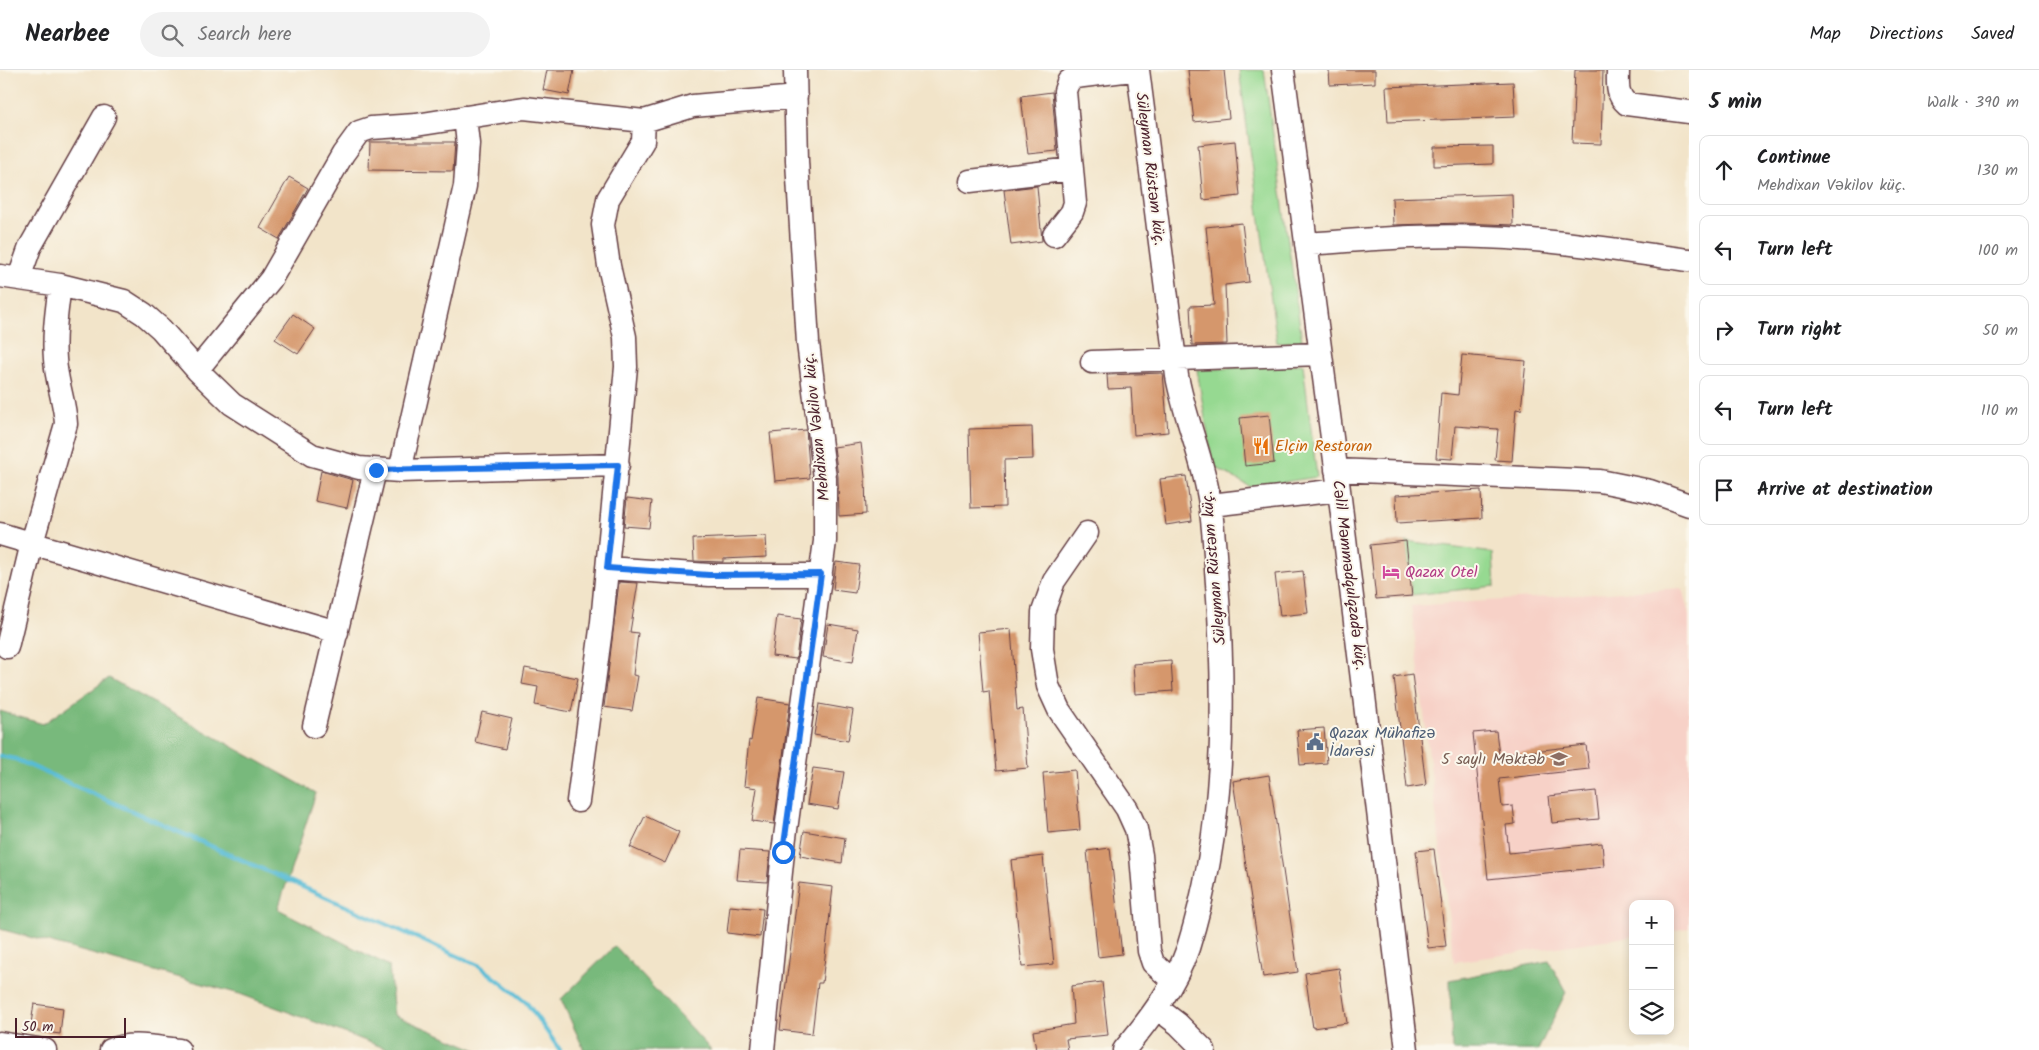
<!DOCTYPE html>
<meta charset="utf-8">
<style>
:root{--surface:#fff;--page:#f2f2f2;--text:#202124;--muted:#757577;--line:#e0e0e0}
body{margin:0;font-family:Kalam,sans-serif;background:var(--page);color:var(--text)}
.controls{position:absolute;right:15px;bottom:15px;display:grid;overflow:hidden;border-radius:10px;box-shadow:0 2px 8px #0003}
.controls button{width:45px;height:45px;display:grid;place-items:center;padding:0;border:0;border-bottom:1px solid var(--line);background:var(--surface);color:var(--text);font:25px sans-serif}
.scale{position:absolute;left:15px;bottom:12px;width:111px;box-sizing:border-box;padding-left:5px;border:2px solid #4a1f2b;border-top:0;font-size:14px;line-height:18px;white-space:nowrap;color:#4a1f2b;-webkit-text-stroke:4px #fbf7ec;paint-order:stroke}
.stop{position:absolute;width:15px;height:15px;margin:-11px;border:4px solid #1a73e8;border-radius:50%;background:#fff}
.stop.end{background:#1a73e8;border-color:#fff;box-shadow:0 1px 5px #0008}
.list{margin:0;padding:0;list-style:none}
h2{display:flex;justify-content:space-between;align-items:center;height:65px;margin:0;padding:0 20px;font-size:21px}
h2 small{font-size:16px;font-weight:400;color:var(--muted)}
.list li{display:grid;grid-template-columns:32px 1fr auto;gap:15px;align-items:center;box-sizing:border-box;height:70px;margin:0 10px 10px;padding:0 10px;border:1px solid var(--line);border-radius:10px}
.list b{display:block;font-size:19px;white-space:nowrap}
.list p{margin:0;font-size:16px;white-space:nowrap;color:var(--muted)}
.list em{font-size:16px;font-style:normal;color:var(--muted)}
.icon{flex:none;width:28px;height:28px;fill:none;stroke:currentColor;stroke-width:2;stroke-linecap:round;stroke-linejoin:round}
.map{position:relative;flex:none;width:1689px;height:980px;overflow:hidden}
header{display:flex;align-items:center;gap:30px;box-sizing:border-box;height:70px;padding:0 25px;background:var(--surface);border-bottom:1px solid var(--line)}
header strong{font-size:24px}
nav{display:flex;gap:28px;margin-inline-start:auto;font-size:18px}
.search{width:350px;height:45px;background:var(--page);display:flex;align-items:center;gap:12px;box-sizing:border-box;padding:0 18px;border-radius:28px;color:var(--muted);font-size:19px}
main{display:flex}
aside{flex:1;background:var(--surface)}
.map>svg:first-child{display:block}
.built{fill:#f7d1c7}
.green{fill:#96d991;stroke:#707c5e}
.forest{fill:#78b97b;stroke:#616c53}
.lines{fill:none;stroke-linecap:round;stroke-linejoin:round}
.stream{stroke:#56bbd5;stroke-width:4.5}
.building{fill:#d5976c}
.minor-casing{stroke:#633d43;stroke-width:25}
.minor{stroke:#fff;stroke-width:22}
.route{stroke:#1a73e8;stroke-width:6}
.labels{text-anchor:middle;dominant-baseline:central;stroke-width:4;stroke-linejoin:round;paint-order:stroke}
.street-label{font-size:16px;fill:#4a1f2b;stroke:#fbf7ec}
.food-label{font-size:16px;fill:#c56008;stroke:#fbf7ec;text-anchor:start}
.hotel-label{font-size:16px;fill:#b23c85;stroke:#fbf7ec;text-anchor:start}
.service-label{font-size:16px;fill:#4e5e75;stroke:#fbf7ec;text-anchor:start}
.education-label{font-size:16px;fill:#785e54;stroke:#fbf7ec;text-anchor:end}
</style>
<header>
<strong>Nearbee</strong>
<div class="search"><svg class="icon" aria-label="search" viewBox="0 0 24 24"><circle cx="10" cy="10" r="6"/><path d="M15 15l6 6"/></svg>Search here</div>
<nav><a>Map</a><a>Directions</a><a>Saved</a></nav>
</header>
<main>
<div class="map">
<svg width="1689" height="980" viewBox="0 0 1689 980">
<rect width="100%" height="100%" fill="#fbf7ec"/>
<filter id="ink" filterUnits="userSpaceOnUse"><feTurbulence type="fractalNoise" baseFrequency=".02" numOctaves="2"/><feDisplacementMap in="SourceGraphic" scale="10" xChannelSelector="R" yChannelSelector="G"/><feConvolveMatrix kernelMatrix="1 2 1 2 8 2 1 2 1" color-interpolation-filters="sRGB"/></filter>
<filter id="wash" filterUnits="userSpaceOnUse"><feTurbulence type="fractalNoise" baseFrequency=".0096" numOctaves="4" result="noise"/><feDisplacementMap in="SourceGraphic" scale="20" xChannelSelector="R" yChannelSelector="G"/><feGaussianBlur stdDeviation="1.12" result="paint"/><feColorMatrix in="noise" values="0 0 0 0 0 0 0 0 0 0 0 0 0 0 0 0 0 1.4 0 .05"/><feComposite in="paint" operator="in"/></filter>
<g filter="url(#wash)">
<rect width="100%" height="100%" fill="#f2e4c9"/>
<path class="built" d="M1682 518 1689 545V858L1670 861V834H1633V866L1454 892 1411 536Z"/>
<path class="green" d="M1239 0H1264L1302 271 1277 273Z
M1303 294 1317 407 1251 417 1213 396 1197 300Z
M1406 471 1493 483 1495 516 1412 525Z"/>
<path class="forest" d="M109 608 316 723 278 839 389 896 394 945 477 980H390L240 924 0 859V641L43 654Z
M615 876 711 980H584L561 929Z
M1549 891 1566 922 1538 980H1452L1450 910Z"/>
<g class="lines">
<path class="stream" d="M0 686 15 689 480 896 526 932 560 980"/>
</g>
<g id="blocks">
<path class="building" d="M547 0H574L569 25 543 20Z
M1188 0H1224L1229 48 1194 52Z
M1329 0H1375V13L1330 15Z
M1575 0H1603L1601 74 1572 73Z
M1513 12 1515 47 1388 52 1386 17Z
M1052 22 1057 81 1028 84 1021 26Z
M1235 71 1240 126 1203 130 1198 75Z
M370 72H455L453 101 369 100Z
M1493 76V94L1434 96V77Z
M289 107 308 118 279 169 260 158Z
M1037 116 1042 171 1011 175 1004 120Z
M1512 124 1513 155 1462 153 1393 155 1392 128Z
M1242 153 1249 212 1225 215 1227 274 1192 275 1190 236 1214 235 1206 157Z
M293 244 315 259 298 284 275 269Z
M1462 285 1526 291 1521 340 1516 339 1512 391 1495 390 1498 359 1455 356 1452 389 1436 388 1441 323 1458 325Z
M1163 303 1168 362 1134 365 1131 318 1108 319 1107 305Z
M1269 345 1274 393 1245 396 1240 348Z
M1032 357 1033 389 1004 390 1005 437 971 438 969 359Z
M806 360 810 408 775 411 770 363Z
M861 373 865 407 866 444 839 446 838 406 834 377Z
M321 401 353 410 347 438 315 431Z
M1186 406 1192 451 1166 455 1160 409Z
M1481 420 1482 448 1397 453 1396 425Z
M627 428 652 431 649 458 624 456Z
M766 466 767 487 723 489V492L694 491 693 469Z
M1406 471 1412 526 1376 529 1370 475Z
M836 492 859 495 855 523 833 520Z
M1303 501 1308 543 1280 546 1275 504Z
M619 512 638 513 630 562 638 563 633 605 638 606 632 641 604 637Z
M777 546 801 549 796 589 772 586Z
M828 554 858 559 853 592 823 587Z
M1011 559 1017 640 1023 639 1028 698 996 701 989 621 983 622 978 562Z
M1171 591 1173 621 1135 624 1133 594Z
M525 598 578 608 571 642 535 635 538 617 522 614Z
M1412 604 1426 715 1407 718 1394 607Z
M758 628 790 633 774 754 752 751 757 718 744 716 749 670 751 671Z
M819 634 853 640 848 671 814 665Z
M482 642 512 649 505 679 475 672Z
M1324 658 1327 693 1300 695 1297 660Z
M1496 661 1499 685 1586 675 1589 699 1499 709 1502 737 1513 736 1515 754 1506 755 1509 783 1602 773 1604 797 1488 809 1473 663Z
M813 698 844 702 838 739 807 734Z
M1075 700 1080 760 1048 763 1043 703Z
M1269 705 1298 902 1263 907 1233 711Z
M1596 721 1599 749 1552 753 1549 726Z
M645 746 679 762 665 793 630 777Z
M804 761 845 768 842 793 800 786Z
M1110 778 1122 884 1098 887 1087 781Z
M1434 779 1446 876 1428 878 1416 781Z
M740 780 770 782 767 812 737 810Z
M1043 786 1054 894 1022 897 1011 790Z
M799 813 833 817 822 913H818L812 964 780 960Z
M730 836 763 839 760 867 727 863Z
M1339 898 1347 953 1313 958 1305 903Z
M1102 912 1108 965 1066 969 1068 980H1036L1033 961 1074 954 1071 916Z
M34 934 63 938 60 964 30 960Z"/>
</g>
</g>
<g filter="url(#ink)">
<use href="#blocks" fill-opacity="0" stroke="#633d43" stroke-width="1"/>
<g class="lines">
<g class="minor-casing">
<path id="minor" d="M1283 0 1339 420 1407 980
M1618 0C1618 13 1616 25 1627 34L1689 42
M970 111 1072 99
M1054 165 1072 142 1075 133 1065 21 1068 12 1075 7 1132 0
M1306 174C1365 170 1425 164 1484 167 1553 169 1621 181 1689 190
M0 206 60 215 124 231 144 244 161 259 197 300 232 334 312 385 359 398 400 401 618 395
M19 208 30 177 104 47
M1092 292 1320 284
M197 300 271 209 343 84 359 62 371 58 416 55 524 38 644 51 693 36 796 27
M1336 400 1600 411 1650 421 1689 435
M400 401 465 116 468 74 465 47
M1211 435 1339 420
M1087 463 1054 511 1043 542 1042 579 1048 616 1059 640 1127 739 1136 759 1141 785 1149 881 1153 893 1172 910
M0 464 337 562
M607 498 709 505H821
M7 577 32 473 66 354C65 332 56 311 55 289 53 264 57 239 60 215
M314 656 375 400
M578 731 602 552 626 297 625 267 609 196 603 155 608 129 643 71 644 51
M1157 938 1178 954 1204 980
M0 973 45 980
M111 980C131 971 158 978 179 980
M763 980 783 782 825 471V408L808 273 797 91 795 0
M1124 980C1149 950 1175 916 1188 878 1225 761 1226 634 1217 513 1215 487 1214 460 1210 434 1204 390 1185 350 1177 306L1138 0"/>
</g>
<use href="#minor" class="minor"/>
</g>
</g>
<g class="lines" filter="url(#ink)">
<path class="route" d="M376 400 618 395 607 498 709 505 821 504 783 782"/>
</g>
<defs>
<g id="restaurant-bare" transform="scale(1.35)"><path d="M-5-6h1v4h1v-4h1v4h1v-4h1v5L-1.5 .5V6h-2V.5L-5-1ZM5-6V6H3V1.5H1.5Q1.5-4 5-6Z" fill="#e8710a" stroke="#fbf7ec" stroke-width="2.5" paint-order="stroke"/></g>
<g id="hotel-bare" transform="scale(1.35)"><path d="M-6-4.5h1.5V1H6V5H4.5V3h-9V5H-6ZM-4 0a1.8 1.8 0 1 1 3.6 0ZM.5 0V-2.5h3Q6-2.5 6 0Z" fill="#d1479c" stroke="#fbf7ec" stroke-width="2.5" paint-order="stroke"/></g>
<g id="civic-bare" transform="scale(1.35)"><path d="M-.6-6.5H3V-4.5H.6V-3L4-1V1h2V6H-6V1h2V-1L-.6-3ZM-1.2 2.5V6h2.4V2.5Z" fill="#5c6f8a" stroke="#fbf7ec" stroke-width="2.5" paint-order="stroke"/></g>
<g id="school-bare" transform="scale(1.35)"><path d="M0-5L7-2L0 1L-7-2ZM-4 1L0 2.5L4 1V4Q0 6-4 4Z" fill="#8d6e63" stroke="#fbf7ec" stroke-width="2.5" paint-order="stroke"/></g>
</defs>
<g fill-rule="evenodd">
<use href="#restaurant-bare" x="1261" y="376"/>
<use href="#hotel-bare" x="1391" y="502"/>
<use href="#civic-bare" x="1315" y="672"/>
<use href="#school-bare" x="1559" y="689"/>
</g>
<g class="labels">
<g class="street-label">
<text transform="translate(1150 99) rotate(83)">Süleyman Rüstəm küç.</text>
<text transform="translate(817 357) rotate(-96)">Mehdixan Vəkilov küç.</text>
<text transform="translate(1214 498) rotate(-95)">Süleyman Rüstəm küç.</text>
<text transform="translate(1349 505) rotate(83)">Cəlil Məmmədqulqzadə küç.</text>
</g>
<g class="food-label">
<text x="1275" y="376">Elçin Restoran</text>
</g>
<g class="hotel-label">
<text x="1405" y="502">Qazax Otel</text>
</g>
<g class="service-label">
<text x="1329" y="663">Qazax Mühafizə<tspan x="1329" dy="18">İdarəsi</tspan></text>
</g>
<g class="education-label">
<text x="1545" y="689">5 saylı Məktəb</text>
</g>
</g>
</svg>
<div class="controls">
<button>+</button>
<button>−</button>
<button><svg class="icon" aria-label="layers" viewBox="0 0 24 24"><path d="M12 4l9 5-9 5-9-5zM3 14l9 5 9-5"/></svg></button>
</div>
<div class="scale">50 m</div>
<div class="stop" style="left:783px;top:782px"></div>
<div class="stop end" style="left:376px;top:400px"></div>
</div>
<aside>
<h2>5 min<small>Walk · 390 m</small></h2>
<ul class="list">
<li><svg class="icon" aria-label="ahead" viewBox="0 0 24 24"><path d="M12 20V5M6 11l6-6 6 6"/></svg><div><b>Continue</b><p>Mehdixan Vəkilov küç.</p></div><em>130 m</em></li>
<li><svg class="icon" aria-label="left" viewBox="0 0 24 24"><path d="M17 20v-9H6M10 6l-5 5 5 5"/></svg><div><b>Turn left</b></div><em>100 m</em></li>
<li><svg class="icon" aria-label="right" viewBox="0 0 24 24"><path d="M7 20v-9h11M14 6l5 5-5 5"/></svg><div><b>Turn right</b></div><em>50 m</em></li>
<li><svg class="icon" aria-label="left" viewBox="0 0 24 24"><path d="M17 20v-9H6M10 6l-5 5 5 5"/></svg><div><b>Turn left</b></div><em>110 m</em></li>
<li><svg class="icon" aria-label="arrive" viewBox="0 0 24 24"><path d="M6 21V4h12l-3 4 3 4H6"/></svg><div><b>Arrive at destination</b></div></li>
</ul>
</aside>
</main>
